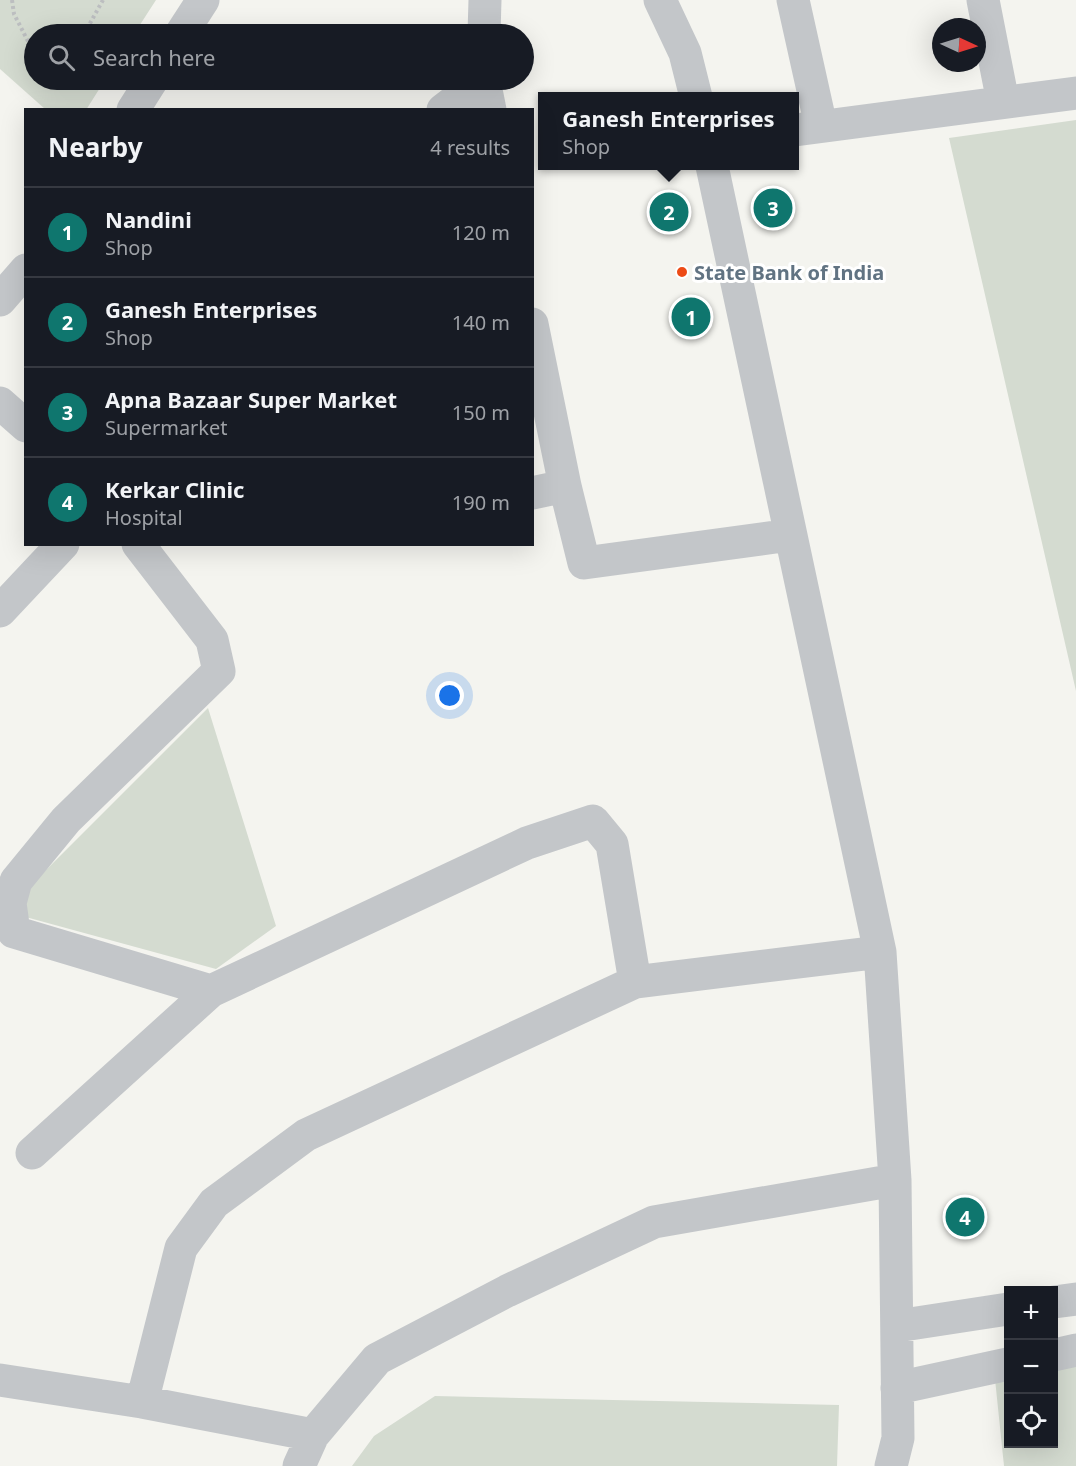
<!DOCTYPE html>
<meta charset="utf-8">
<style>
:root{--surface:#171b24;--page:#20242c;--text:#f1f3f6;--muted:#9ea1a6;--line:#363941;--accent:#0f766e}
body{margin:0;font-family:"Noto Sans",sans-serif;background:var(--page);color:var(--text)}
.controls{position:absolute;right:18px;bottom:18px;display:grid;overflow:hidden;border-radius:0px;box-shadow:0 6px 24px #0002}
.controls button{width:54px;height:54px;display:grid;place-items:center;padding:0;border:0;border-bottom:2px solid var(--line);background:var(--surface);color:var(--text);font:30px sans-serif}
.compass{position:absolute;left:932px;top:18px;width:54px;height:54px;border-radius:50%;background:var(--surface);box-shadow:0 6px 24px #0002;rotate:94deg}
.you{position:absolute;left:450px;top:696px;width:21px;height:21px;margin:-15px;border:4px solid #fff;border-radius:50%;background:#1a73e8;box-shadow:0 0 0 9px #1a73e833}
.badge{display:grid;place-items:center;width:39px;height:39px;border-radius:50%;background:var(--accent);color:#fff;font-size:20px;font-weight:700}
.pin{position:absolute;translate:-50% -50%;border:3px solid #fff;box-shadow:0 2px 6px #0006}
.popup{position:absolute;left:538px;top:92px;width:261px;height:78px;box-sizing:border-box;display:grid;place-content:center;border-radius:0px;background:var(--surface);filter:drop-shadow(0 2px 4px #0005);font-size:20px;white-space:nowrap;color:var(--muted)}
.popup b{font-size:22px;color:var(--text)}
.popup::after{content:'';position:absolute;left:50%;top:100%;margin-left:-12px;border:12px solid transparent;border-top-color:var(--surface)}
.list{margin:0;padding:0;list-style:none}
h2{display:flex;justify-content:space-between;align-items:center;height:78px;margin:0;padding:0 24px;font-size:26px}
h2 small{font-size:20px;font-weight:400;color:var(--muted)}
.list li{display:grid;grid-template-columns:39px 1fr auto;gap:18px;align-items:center;box-sizing:border-box;height:90px;padding:0 24px;border-top:2px solid var(--line)}
.list b{display:block;font-size:22px;white-space:nowrap}
.list p{margin:0;font-size:20px;white-space:nowrap;color:var(--muted)}
.list em{font-size:20px;font-style:normal;color:var(--muted)}
.icon{flex:none;width:33px;height:33px;fill:none;stroke:currentColor;stroke-width:2;stroke-linecap:round;stroke-linejoin:round}
.map{position:relative;flex:none;width:1076px;height:1466px;overflow:hidden}
.search{position:absolute;background:var(--surface);box-shadow:0 6px 24px #0002;left:24px;top:24px;width:510px;height:66px;display:flex;align-items:center;gap:15px;box-sizing:border-box;padding:0 21px;border-radius:33px;color:var(--muted);font-size:22px}
.panel{position:absolute;background:var(--surface);box-shadow:0 6px 24px #0002;left:24px;top:108px;width:510px;height:438px;border-radius:0px}
.map>svg:first-child{display:block}
.green{fill:#d4dbd0}
.lines{fill:none;stroke-linecap:round;stroke-linejoin:round}
.path{stroke:#bcbec0;stroke-width:4;stroke-dasharray:3 3;stroke-linecap:butt}
.minor{stroke:#c3c6c9;stroke-width:33}
.poi-dot{fill:#ed4b16;stroke:#fff;stroke-width:2}
.labels{text-anchor:middle;dominant-baseline:central;stroke-width:6;stroke-linejoin:round;paint-order:stroke}
.poi-label{font-size:20px;font-weight:bold;fill:#617382;stroke:#fff;text-anchor:start}
</style>
<div class="map">
<svg width="1076" height="1466" viewBox="0 0 1076 1466">
<rect width="100%" height="100%" fill="#f4f4ef"/>
<path class="green" d="M0 0H156L134 34H34V80H105L86 110 45 109 0 69Z
M1076 120V691L949 138Z
M208 708 276 926 216 969 22 916 24 892Z
M1076 1364V1466H1004L995 1379 1008 1377V1444H1054V1368Z
M435 1396 839 1405 837 1466H352L374 1436Z"/>
<g class="lines">
<path class="path" d="M12 0 14 14 34 53
M84 34 103 0"/>
<path class="minor" d="M660 0 685 53 696 97
M793 0 821 126
M983 0 1003 102
M181 34 203 0
M484 34 485 0
M484 80 490 110
M133 110 152 80
M443 110 482 80
M795 130 1076 93
M712 166 880 952 895 1180 898 1438 891 1466
M0 300 26 270
M532 324 565 486 584 563 790 535
M0 403 26 426
M532 493 565 486
M138 544 212 640 219 671 66 820 16 881 10 903 14 932 211 991
M0 611 63 544
M32 1153 211 991 527 843 593 821 612 844 635 982
M1054 1302 1076 1299
M897 1326 1008 1309
M1054 1355 1076 1350
M0 1380 142 1402 313 1435
M897 1388 1008 1364
M142 1402 181 1248 214 1203 306 1135 635 982 880 952
M299 1466 313 1435 377 1359 507 1291 654 1222 895 1180"/>
</g>
<circle class="poi-dot" cx="682" cy="272" r="6"/>
<g class="labels">
<g class="poi-label">
<text x="694" y="272">State Bank of India</text>
</g>
</g>
</svg>
<div class="controls">
<button>+</button>
<button>−</button>
<button><svg class="icon" aria-label="locate" viewBox="0 0 24 24"><circle cx="12" cy="12" r="6"/><path d="M12 2v4M12 18v4M2 12h4M18 12h4"/></svg></button>
</div>
<svg class="compass" viewBox="-18 -18 36 36"><path d="M0-13l5 13h-10z" fill="#e53935"/><path d="M0 13l5-13h-10z" fill="#9ea1a6"/></svg>
<div class="you"></div>
<div class="pin badge" style="left:691px;top:317px">1</div>
<div class="pin badge" style="left:669px;top:212px">2</div>
<div class="popup"><b>Ganesh Enterprises</b>Shop</div>
<div class="pin badge" style="left:773px;top:208px">3</div>
<div class="pin badge" style="left:965px;top:1217px">4</div>
<div class="search"><svg class="icon" aria-label="search" viewBox="0 0 24 24"><circle cx="10" cy="10" r="6"/><path d="M15 15l6 6"/></svg>Search here</div>
<section class="panel">
<h2>Nearby<small>4 results</small></h2>
<ul class="list">
<li><span class="badge">1</span><div><b>Nandini</b><p>Shop</p></div><em>120 m</em></li>
<li><span class="badge">2</span><div><b>Ganesh Enterprises</b><p>Shop</p></div><em>140 m</em></li>
<li><span class="badge">3</span><div><b>Apna Bazaar Super Market</b><p>Supermarket</p></div><em>150 m</em></li>
<li><span class="badge">4</span><div><b>Kerkar Clinic</b><p>Hospital</p></div><em>190 m</em></li>
</ul>
</section>
</div>
